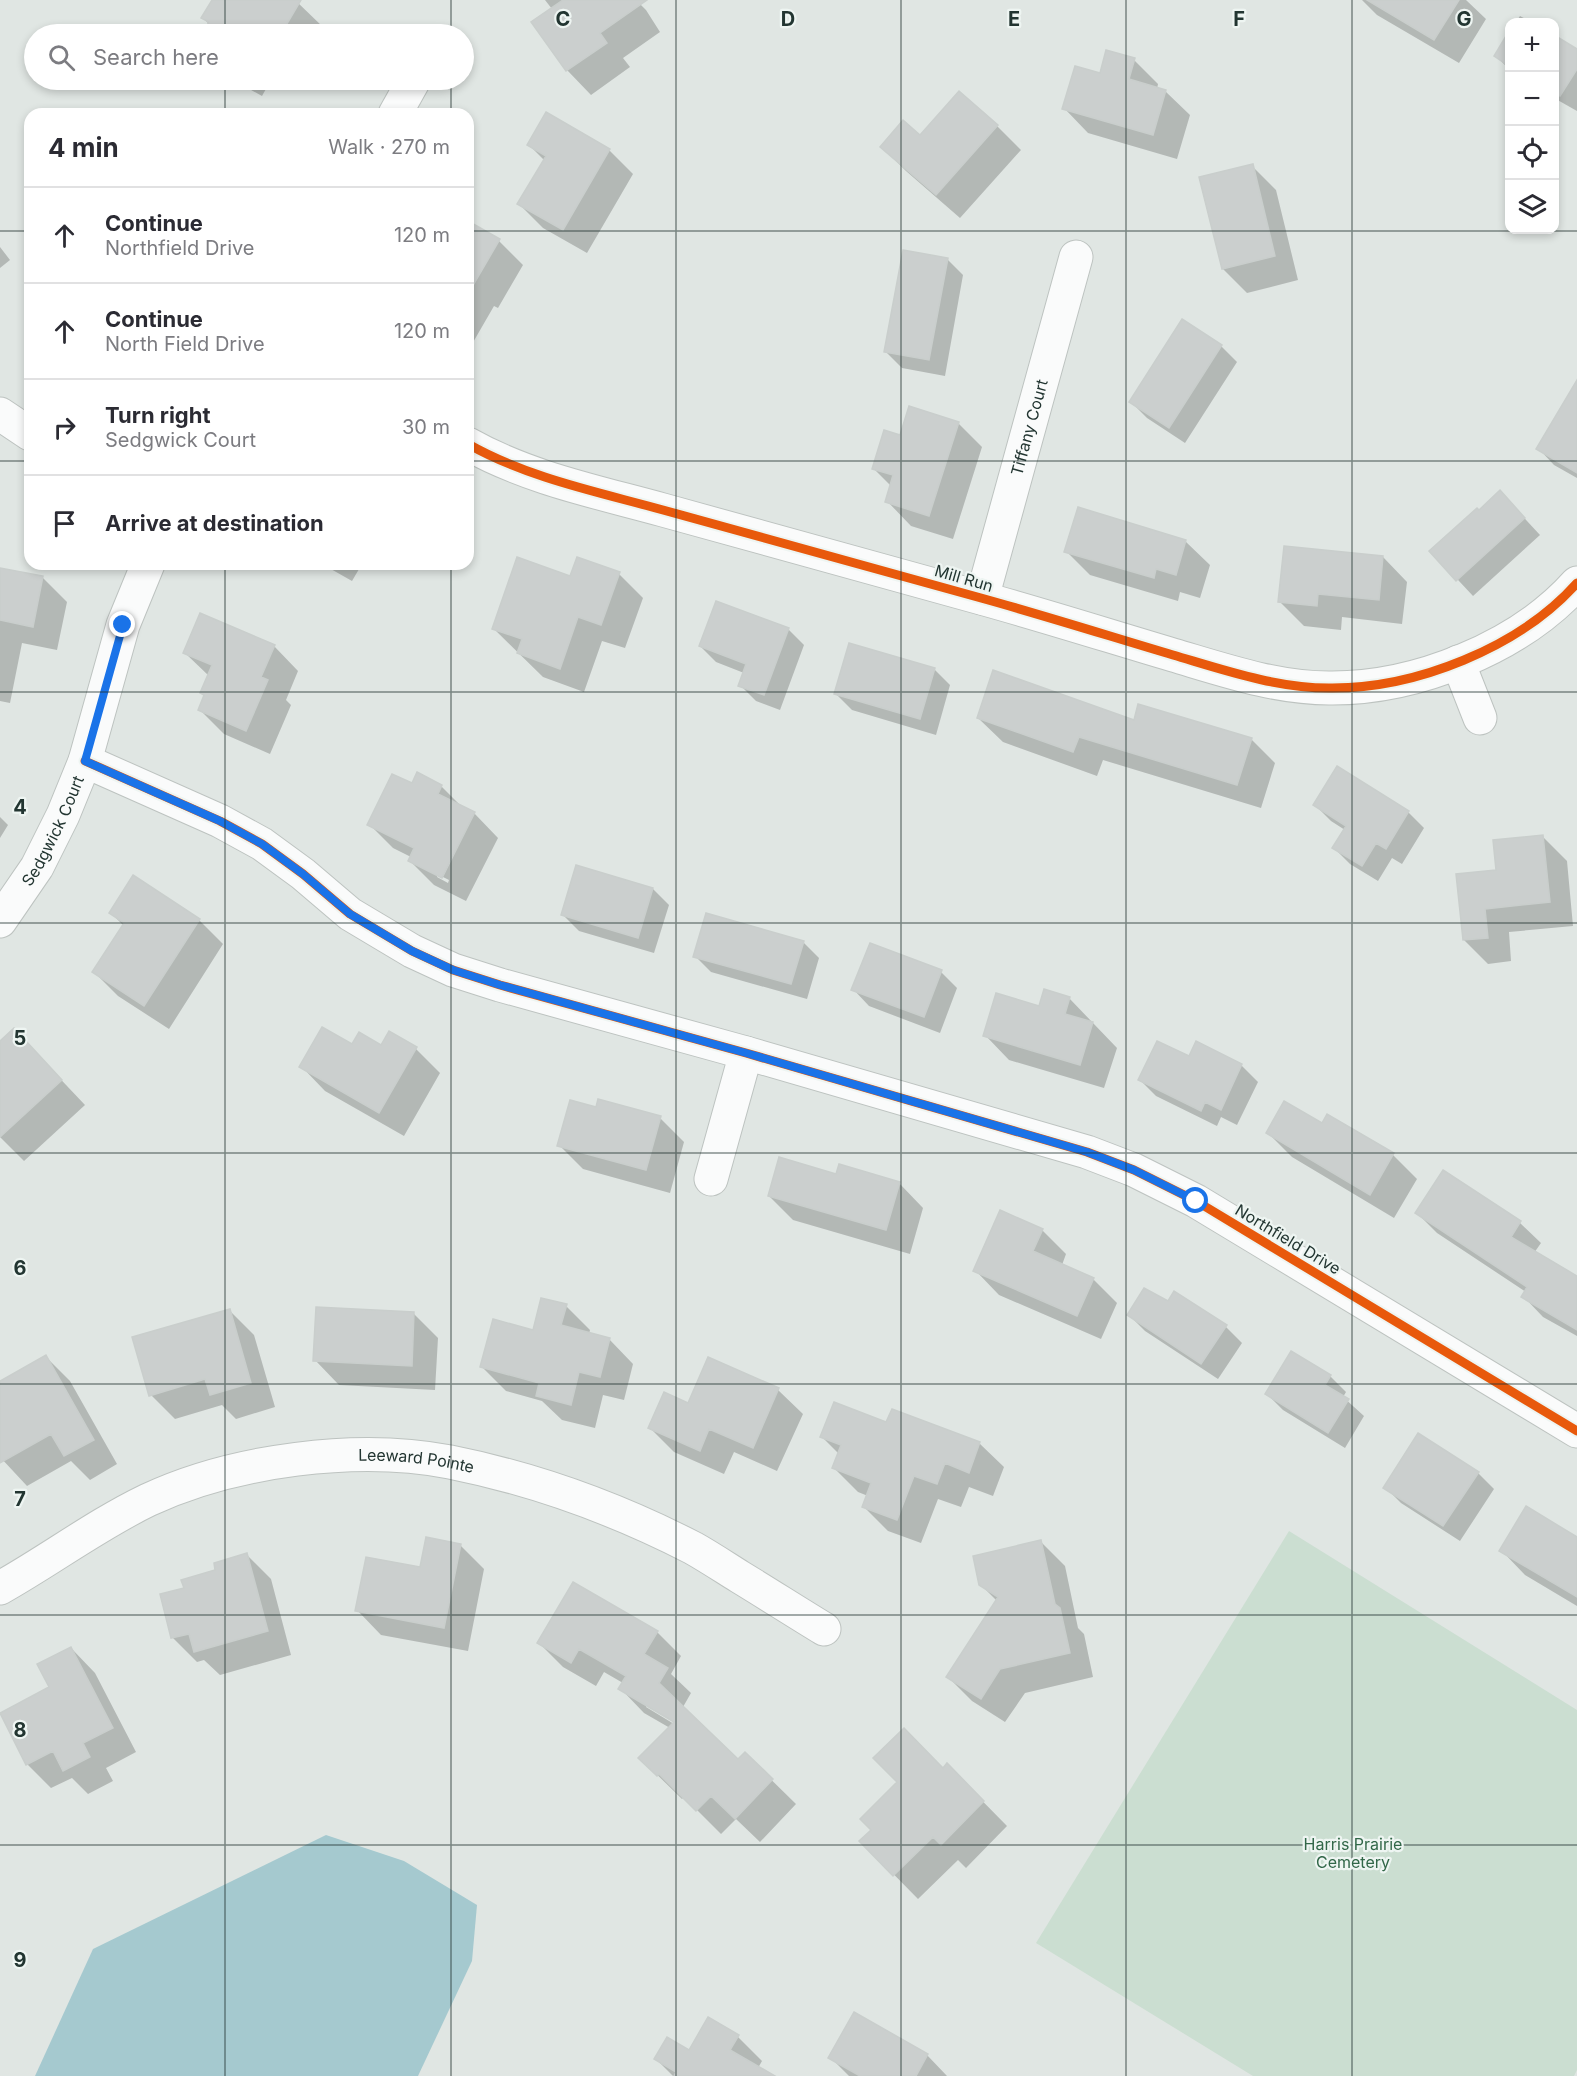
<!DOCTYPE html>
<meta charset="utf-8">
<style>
:root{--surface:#fff;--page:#f7f7f7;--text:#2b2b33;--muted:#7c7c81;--line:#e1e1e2}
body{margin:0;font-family:Inter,sans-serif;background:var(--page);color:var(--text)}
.controls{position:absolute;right:18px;top:18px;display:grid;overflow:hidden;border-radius:12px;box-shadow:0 3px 9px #0003}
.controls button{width:54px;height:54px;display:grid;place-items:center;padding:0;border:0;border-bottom:2px solid var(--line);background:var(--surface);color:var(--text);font:30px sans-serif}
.stop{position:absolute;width:18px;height:18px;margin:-14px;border:4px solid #1a73e8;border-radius:50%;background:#fff}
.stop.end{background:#1a73e8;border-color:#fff;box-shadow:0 2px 6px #0008}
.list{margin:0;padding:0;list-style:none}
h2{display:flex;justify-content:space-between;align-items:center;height:78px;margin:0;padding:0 24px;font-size:26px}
h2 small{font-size:20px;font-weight:400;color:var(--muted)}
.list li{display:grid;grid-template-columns:39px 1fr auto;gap:18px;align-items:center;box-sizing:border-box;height:96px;padding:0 24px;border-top:2px solid var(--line)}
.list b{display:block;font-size:22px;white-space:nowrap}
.list p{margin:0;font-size:20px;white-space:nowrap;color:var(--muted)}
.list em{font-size:20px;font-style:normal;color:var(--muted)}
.icon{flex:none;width:33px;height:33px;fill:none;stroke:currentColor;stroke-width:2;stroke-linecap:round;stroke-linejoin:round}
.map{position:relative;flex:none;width:1577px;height:2076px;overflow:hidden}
.search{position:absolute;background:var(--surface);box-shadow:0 3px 9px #0003;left:24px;top:24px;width:450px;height:66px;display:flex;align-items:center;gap:15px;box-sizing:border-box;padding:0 21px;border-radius:33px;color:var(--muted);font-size:22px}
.panel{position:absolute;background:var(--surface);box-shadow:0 3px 9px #0003;left:24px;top:108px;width:450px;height:462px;border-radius:18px}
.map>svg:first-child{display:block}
.green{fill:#cbded1}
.water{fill:#a5c9cf}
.shadow{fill:#0003;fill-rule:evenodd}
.building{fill:#cbcfce;stroke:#c9cecc;stroke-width:1.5}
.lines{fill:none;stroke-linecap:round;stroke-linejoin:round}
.minor-casing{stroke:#bdc3c0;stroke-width:35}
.minor{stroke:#fafbfb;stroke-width:33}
.cycleway-casing{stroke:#eef5f2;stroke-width:13}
.cycleway{stroke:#e8590c;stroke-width:9}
.route{stroke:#1a73e8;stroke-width:8}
.grid{fill:none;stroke:#223531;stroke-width:1.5;stroke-opacity:0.55}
.labels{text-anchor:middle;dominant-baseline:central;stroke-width:4.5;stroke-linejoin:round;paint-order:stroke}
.street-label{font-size:16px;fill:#223531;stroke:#eef5f2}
.park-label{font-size:16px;fill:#316748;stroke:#eef5f2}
.grid-label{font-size:20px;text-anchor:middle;font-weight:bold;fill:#223531;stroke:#eef5f2;stroke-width:4.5;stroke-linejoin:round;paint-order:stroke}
</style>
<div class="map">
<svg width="1577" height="2076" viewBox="0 0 1577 2076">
<rect width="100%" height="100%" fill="#e0e6e3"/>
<path class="green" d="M1289 1531 1577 1710V2070L1574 2076H1253L1036 1943Z"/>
<path class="water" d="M326 1835 404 1861 477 1905 472 1961 418 2076H35L93 1949Z"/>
<path class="shadow" d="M214 0H295L323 27 319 34H204L209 24 203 18Z
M545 0H636L646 10 660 32 623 58 630 67 591 95 567 70 552 9Z
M1362 0H1466L1486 19 1459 63 1377 15Z
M1520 16 1531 22H1516Z
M1510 34V70L1496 56Z
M1554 37 1577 50V111L1554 98Z
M1134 60 1158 84 1157 89 1165 91 1190 115 1177 159 1088 133 1064 108 1101 75Z
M233 80H271L262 96Z
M278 80H293L289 86Z
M997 126 1021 150 960 218 906 171 882 147 920 137Z
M529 145 609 150 633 174 587 253 543 228 519 204 545 161Z
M1252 166 1276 190 1298 280 1247 293 1223 269Z
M468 223 499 241 523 265 498 308 494 306 468 351Z
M0 247 10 260 0 268Z
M947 259 963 275 945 376 902 368 886 352Z
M1221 346 1237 362 1185 443 1147 418 1131 402Z
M1577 383V478L1554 465 1538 448Z
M958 423 982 447 953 539 911 526 887 501 891 486 874 469 901 437Z
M1516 509 1540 535 1473 596 1431 551 1479 512Z
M1185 541 1210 565 1200 598 1180 592 1178 601 1090 575 1066 551Z
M1383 557 1407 582 1402 624 1342 617 1341 630 1304 626 1280 602Z
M322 564H362L352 581Z
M0 570 43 578 67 602 57 650 22 643 10 703 0 701Z
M619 574 643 598 625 648 602 641 584 692 543 677 493 628 571 578Z
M788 629 804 645 780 710 756 701 740 685 744 673 716 662 700 646Z
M274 646 298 671 286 700 291 705 270 754 224 734 200 710 205 697 201 693 209 676 185 653Z
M934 669 950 685 936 735 852 710 836 694Z
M978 718 1135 722 1251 739 1275 763 1261 808 1103 760 1097 776 1003 742Z
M412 785 441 786 464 809 474 813 498 838 466 901 434 885 410 861 411 857 393 848 369 824ZM437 874 449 880 448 883 437 877Z
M1315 805 1408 812 1424 828 1402 864 1392 858 1378 881 1350 864 1334 848 1345 830 1331 821Z
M0 817 8 825 0 838Z
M1543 837 1567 861 1573 926 1509 932 1511 961 1488 964 1464 940 1497 871Z
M653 889 669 905 654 953 579 931 563 915Z
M111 913 199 920 223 944 169 1029 118 996 94 972 124 926Z
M803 942 819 958 807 999 711 972 695 956Z
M941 972 957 988 940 1033 869 1006 853 989Z
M1069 998 1117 1048 1104 1088 1009 1060 985 1035Z
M14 1030 85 1105 24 1161 0 1137V1043Z
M390 1033 416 1049 440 1073 404 1136 325 1091 301 1066 353 1046 382 1047Z
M1196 1043 1242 1066 1258 1082 1237 1125 1221 1117 1217 1126 1156 1096 1140 1080 1190 1059Z
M597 1109 660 1118 684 1142 670 1193 583 1169 559 1145Z
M1328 1116 1393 1155 1417 1179 1394 1218 1292 1157 1268 1133 1322 1125Z
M1443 1172 1520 1223 1541 1243 1534 1253 1577 1278V1336L1543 1317 1523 1296 1526 1292 1437 1233 1417 1213Z
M837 1175 899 1183 923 1208 910 1254 793 1220 769 1196Z
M1042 1230 1066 1254 1062 1265 1093 1279 1117 1303 1101 1339 999 1295 975 1270Z
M1168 1303 1226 1327 1242 1343 1218 1379 1145 1331 1129 1315Z
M566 1306 590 1330 589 1334 609 1339 633 1364 624 1400 603 1395 595 1428 562 1420 542 1401 506 1391 482 1367 534 1332Z
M230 1311 254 1335 275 1407 236 1419 222 1405 175 1419 151 1395Z
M414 1314 438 1338 435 1390 339 1385 315 1360Z
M46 1357 70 1381 117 1464 90 1480 71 1461 27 1486 0 1457V1383Z
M708 1359 778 1390 803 1414 777 1471 734 1452 724 1474 674 1452 650 1428 689 1405Z
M1330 1376 1346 1392 1343 1397 1364 1416 1345 1448 1283 1410 1267 1394Z
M887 1424 979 1443 1004 1467 993 1496 969 1487 961 1507 938 1499 921 1543 888 1531 864 1507 868 1496 858 1492 834 1468 839 1454 822 1437Z
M1478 1473 1494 1489 1460 1541 1401 1503 1385 1487Z
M1577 1538V1606L1525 1575 1501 1550Z
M1041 1542 1065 1566 1078 1628 1084 1634 1093 1677 1025 1693 1005 1722 972 1701 948 1677 997 1601 980 1584Z
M460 1545 484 1569 468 1651 381 1635 357 1610Z
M247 1555 271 1579 291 1655 220 1675 204 1660 197 1662 173 1638 161 1596 186 1589Z
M657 1632 681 1656 671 1674 691 1693 683 1707 738 1761 745 1754 796 1804 760 1842 736 1819 721 1834 684 1797 682 1799 640 1758 670 1728 644 1713 620 1688 623 1683 604 1672 596 1686 563 1667 539 1643ZM646 1704 681 1724 679 1727 646 1707Z
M71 1648 95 1673 136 1752 106 1768 113 1781 88 1794 72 1778 51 1788 27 1764 51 1687Z
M947 1765 1007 1826 966 1868 958 1860 918 1899 861 1841Z
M738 2037 762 2061 758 2068 766 2076H673L656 2059 689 2052Z
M927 2055 947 2076H849L830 2057Z"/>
<path class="building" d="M212 0H301L281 34H202L209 22 201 18Z
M563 0H647L600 33 607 43 566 71 531 22Z
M1367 0H1459L1434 40Z
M1509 31V66L1494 56Z
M1554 35 1577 49V69L1560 96 1554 93Z
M1106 50 1135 58 1129 79 1166 90 1153 135 1062 109 1075 66 1100 73Z
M959 91 998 125 936 195 880 147 903 120 920 135Z
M546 112 610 149 563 230 517 204 546 156 527 145Z
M1253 164 1275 256 1222 269 1199 177Z
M468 221 500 239 468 294Z
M903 250 948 258 929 360 884 352Z
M1182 319 1222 345 1169 428 1129 402Z
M1577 380V473L1536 449Z
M909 406 959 422 929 516 885 502 893 475 872 469 884 430 900 435Z
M1500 490 1525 518 1456 581 1429 551 1477 508 1479 510Z
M1078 507 1186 540 1176 575 1156 569 1154 578 1064 552Z
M1284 546 1383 556 1379 600 1318 594 1317 606 1278 602Z
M517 557 570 576 577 557 620 572 601 625 578 617 560 669 517 653 522 639 492 629Z
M0 568 43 576 33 627 0 620Z
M716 601 789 628 764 695 738 686 746 664 699 646Z
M200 613 275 645 261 677 268 680 246 731 198 710 204 695 200 693 212 665 183 653Z
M849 643 935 668 920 719 834 694Z
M993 670 1134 720 1138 704 1252 738 1237 785 1079 737 1073 752 977 718Z
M1337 766 1409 811 1386 849 1376 843 1362 866 1332 848 1346 826 1313 805Z
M417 772 442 785 438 794 475 812 442 878 408 861 414 848 367 825 392 774 412 783Z
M1543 835 1550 902 1485 909 1488 938 1463 940 1456 874 1496 870 1493 840Z
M576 865 653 888 638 938 561 915Z
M133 875 200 919 144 1006 92 972 124 923 109 913Z
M706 913 804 941 791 984 693 957Z
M870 943 942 970 924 1017 851 990Z
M1044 989 1070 997 1065 1014 1093 1022 1080 1065 983 1036 996 993 1039 1006Z
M322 1027 352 1044 359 1032 381 1045 389 1031 417 1047 379 1113 299 1067Z
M14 1028 62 1080 0 1137V1041Z
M1157 1041 1189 1056 1196 1041 1242 1064 1221 1110 1205 1102 1201 1111 1138 1080Z
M598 1099 661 1116 646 1170 557 1146 570 1100 596 1107Z
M1284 1101 1322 1123 1327 1114 1394 1153 1370 1195 1266 1133Z
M779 1157 836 1174 839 1164 900 1182 886 1230 768 1196Z
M1443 1170 1521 1221 1511 1237 1577 1276V1330L1521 1297 1527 1287 1415 1213Z
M1000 1210 1043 1229 1033 1251 1094 1278 1077 1316 973 1271Z
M1144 1288 1168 1301 1174 1291 1227 1325 1201 1364 1127 1315Z
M541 1298 567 1304 561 1325 610 1338 600 1377 579 1372 571 1405 536 1396 539 1383 480 1367 493 1319 533 1330Z
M316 1307 414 1312 412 1366 313 1361Z
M230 1309 251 1383 210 1395 205 1379 149 1396 132 1337Z
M1291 1351 1331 1375 1325 1385 1349 1399 1328 1433 1265 1394Z
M46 1355 94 1440 64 1456 51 1434 0 1463V1381Z
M708 1357 779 1388 753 1448 709 1429 700 1451 648 1428 664 1392 688 1403Z
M834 1402 886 1422 892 1409 980 1442 969 1473 945 1463 937 1484 914 1476 897 1520 862 1507 871 1483 832 1468 841 1445 820 1437Z
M1418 1433 1479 1472 1443 1526 1383 1488Z
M1526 1506 1577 1537V1597L1499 1551Z
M426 1537 461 1544 444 1628 355 1611 366 1557 420 1567Z
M1041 1540 1055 1604 1060 1608 1070 1653 1000 1669 981 1699 946 1677 998 1597 979 1585 973 1556Z
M247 1553 268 1631 194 1652 189 1634 171 1638 160 1594 184 1588 181 1580 215 1570 214 1563Z
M573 1582 658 1631 644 1654 668 1668 659 1683 738 1759 745 1752 773 1779 735 1819 711 1796 696 1811 659 1774 657 1776 638 1758 674 1722 618 1689 626 1676 579 1649 571 1663 537 1643Z
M71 1647 113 1728 83 1743 90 1757 63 1771 53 1751 26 1765 0 1713 49 1687 37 1664Z
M904 1728 943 1768 947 1763 984 1801 941 1845 933 1837 893 1876 859 1841 871 1830 860 1819 897 1782 873 1758Z
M854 2012 928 2054 916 2076H860L828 2058Z
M708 2017 739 2035 730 2050 775 2076H674L676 2072 654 2059 667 2037 689 2050Z"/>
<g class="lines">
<g class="minor-casing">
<g id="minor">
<path d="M395 114 414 80"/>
<path d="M0 414 30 434"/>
<path d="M468 444C528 478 598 492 663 510 769 539 875 568 981 598 1046 616 1109 636 1173 655 1224 670 1276 688 1329 688 1415 689 1519 648 1577 583"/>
<path id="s1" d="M982 598 1076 257"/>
<path d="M1458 662 1480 718"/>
<path d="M85 761 220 821 262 844 303 874 350 914 412 951 453 970 500 985 746 1053 1087 1152 1134 1170 1196 1201 1577 1431"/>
<path id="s2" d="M0 921 37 867 63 815 85 761 123 625 148 564"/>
<path d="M711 1179 746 1053"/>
<path id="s3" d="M0 1588C50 1560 96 1525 148 1500 234 1460 357 1444 450 1462 535 1479 617 1509 693 1548 709 1557 724 1567 740 1577 768 1594 796 1612 824 1629"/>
</g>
</g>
<use href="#minor" class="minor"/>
<g class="cycleway-casing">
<path id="cycleway" d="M468 444C528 478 598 492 663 510 769 539 875 568 981 598 1046 616 1109 636 1173 655 1224 670 1276 688 1329 688 1415 689 1519 648 1577 583
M85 761 220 821 262 844 303 874 350 914 412 951 453 970 500 985 746 1053 1087 1152 1134 1170 1196 1201 1577 1431"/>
</g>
<use href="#cycleway" class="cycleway"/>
</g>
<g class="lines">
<path class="route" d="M123 625 85 761 220 821 262 844 303 874 350 914 412 951 453 970 500 985 746 1053 1087 1152 1134 1170 1196 1201"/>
</g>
<path class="grid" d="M225 0V34M451 0V34M676 0V2076M901 0V2076M1126 0V2076M1352 0V2076M225 80V114M451 80V114M0 231H30M468 231H1577M0 461H30M468 461H1577M225 564V2076M451 564V2076M0 692H1577M0 923H1577M0 1153H1577M0 1384H1577M0 1615H1577M0 1845H1577"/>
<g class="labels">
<g class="street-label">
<text stroke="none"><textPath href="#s1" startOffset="177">Tiffany Court</textPath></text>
<text transform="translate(964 578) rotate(16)">Mill Run</text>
<text stroke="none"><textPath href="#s2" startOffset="105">Sedgwick Court</textPath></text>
<text transform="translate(1288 1239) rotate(31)">Northfield Drive</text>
<text stroke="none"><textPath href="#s3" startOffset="447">Leeward Pointe</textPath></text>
</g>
<g class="park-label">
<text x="1353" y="1844">Harris Prairie<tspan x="1353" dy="18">Cemetery</tspan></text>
</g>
</g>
<g class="grid-label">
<text x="563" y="26">C</text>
<text x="788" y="26">D</text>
<text x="1014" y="26">E</text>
<text x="1239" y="26">F</text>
<text x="1464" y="26">G</text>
<text x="20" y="814">4</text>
<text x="20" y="1045">5</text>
<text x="20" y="1275">6</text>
<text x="20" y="1506">7</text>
<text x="20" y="1737">8</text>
<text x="20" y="1967">9</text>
</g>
</svg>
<div class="controls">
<button>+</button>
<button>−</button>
<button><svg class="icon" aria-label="locate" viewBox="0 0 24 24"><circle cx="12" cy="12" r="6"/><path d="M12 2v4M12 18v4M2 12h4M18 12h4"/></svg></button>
<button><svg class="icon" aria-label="layers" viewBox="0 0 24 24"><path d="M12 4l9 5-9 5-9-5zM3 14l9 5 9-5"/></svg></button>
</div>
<div class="stop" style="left:1196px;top:1201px"></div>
<div class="stop end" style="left:123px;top:625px"></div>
<div class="search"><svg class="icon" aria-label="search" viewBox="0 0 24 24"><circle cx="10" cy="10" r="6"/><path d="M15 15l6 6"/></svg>Search here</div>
<section class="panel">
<h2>4 min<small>Walk · 270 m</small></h2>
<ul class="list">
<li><svg class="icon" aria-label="ahead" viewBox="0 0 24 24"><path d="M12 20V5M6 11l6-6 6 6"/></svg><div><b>Continue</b><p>Northfield Drive</p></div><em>120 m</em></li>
<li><svg class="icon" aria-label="ahead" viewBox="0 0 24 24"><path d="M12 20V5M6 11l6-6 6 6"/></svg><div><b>Continue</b><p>North Field Drive</p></div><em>120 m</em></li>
<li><svg class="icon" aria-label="right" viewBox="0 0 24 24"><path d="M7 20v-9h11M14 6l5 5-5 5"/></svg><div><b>Turn right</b><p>Sedgwick Court</p></div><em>30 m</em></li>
<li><svg class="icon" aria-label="arrive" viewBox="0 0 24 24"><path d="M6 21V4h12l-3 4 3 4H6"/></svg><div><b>Arrive at destination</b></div></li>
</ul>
</section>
</div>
